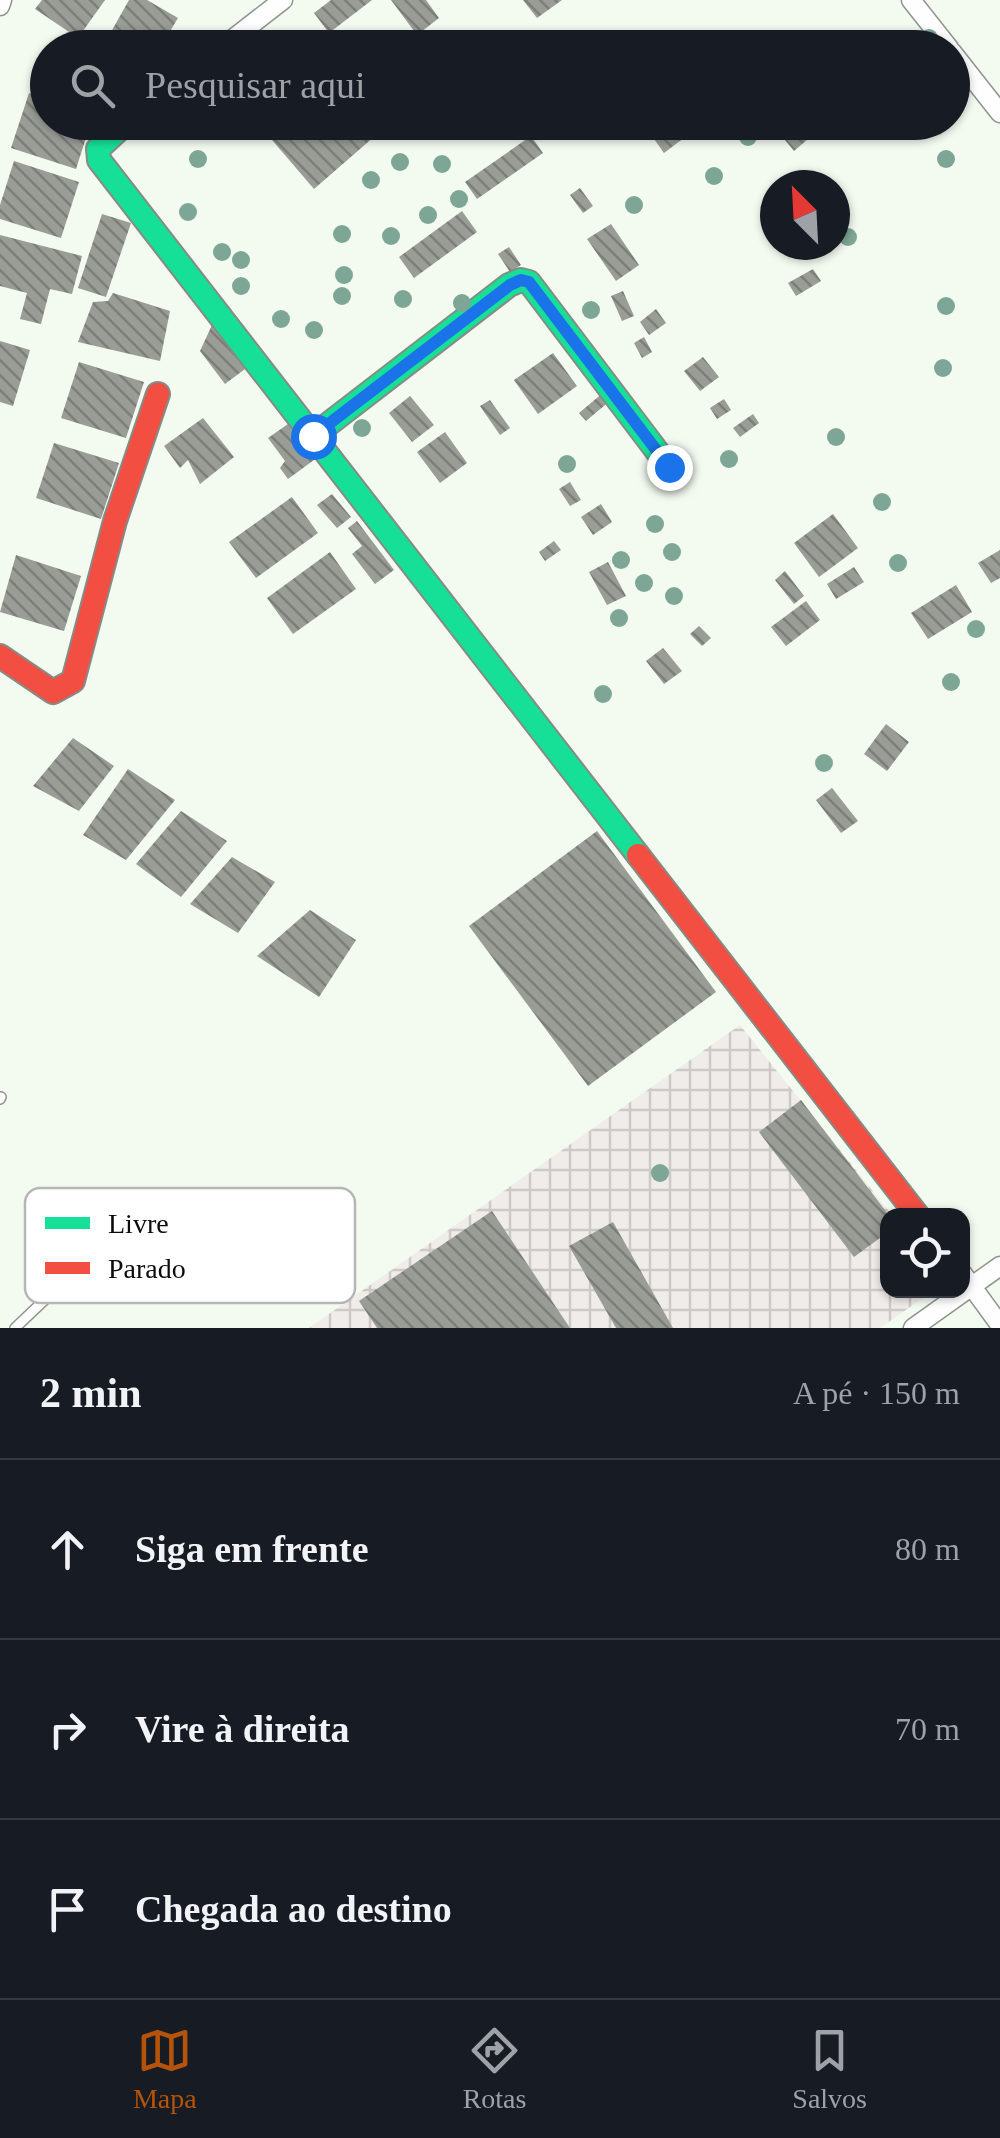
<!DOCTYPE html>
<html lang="pt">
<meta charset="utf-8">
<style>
:root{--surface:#171b24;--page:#20242c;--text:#f1f3f6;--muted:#9ea1a6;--line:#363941;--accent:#b45309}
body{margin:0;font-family:Georgia,serif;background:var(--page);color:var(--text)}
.controls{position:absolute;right:30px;bottom:30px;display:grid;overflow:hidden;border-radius:20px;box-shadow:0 2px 8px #0004}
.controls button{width:90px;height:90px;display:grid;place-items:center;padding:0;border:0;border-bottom:2px solid var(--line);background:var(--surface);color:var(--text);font:50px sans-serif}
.compass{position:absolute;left:760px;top:170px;width:90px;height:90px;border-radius:50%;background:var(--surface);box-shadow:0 2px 8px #0004;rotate:336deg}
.stop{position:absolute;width:30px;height:30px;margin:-22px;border:8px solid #1a73e8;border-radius:50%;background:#fff}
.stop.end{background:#1a73e8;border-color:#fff;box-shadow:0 2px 10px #0008}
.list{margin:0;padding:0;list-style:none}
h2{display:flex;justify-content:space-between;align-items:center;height:130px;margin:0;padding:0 40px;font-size:42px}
h2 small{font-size:32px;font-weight:400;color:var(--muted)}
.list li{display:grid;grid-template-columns:65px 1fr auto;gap:30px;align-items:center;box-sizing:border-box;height:180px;padding:0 40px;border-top:2px solid var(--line)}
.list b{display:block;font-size:38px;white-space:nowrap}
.list em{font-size:32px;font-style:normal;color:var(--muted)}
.icon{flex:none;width:55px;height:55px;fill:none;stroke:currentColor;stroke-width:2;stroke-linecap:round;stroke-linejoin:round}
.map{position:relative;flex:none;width:1000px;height:1328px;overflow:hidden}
.search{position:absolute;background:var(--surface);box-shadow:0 2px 8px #0004;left:30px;right:30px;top:30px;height:110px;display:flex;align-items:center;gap:25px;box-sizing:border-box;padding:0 35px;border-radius:55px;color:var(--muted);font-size:38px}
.sheet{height:670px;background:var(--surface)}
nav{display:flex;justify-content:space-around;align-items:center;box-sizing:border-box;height:140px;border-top:2px solid var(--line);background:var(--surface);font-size:28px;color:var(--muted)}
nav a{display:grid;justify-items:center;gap:5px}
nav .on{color:var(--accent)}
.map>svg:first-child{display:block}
.industrial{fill:url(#industrial-grid)}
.building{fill:url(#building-back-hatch)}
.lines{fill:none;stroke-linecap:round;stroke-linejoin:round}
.lane-casing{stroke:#90938f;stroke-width:12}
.street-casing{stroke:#90938f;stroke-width:21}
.fast-casing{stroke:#878a85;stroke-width:26}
.jam-casing{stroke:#878a85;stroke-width:26}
.lane{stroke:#fdfefd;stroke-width:9}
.street{stroke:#fdfefd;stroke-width:18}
.fast{stroke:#16e098;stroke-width:22}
.jam{stroke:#f24e42;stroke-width:22}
.tree{fill:#7ea696}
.route{stroke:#1a73e8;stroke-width:12}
.key{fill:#fff;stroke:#b6b6b6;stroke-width:2.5}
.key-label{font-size:28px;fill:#0c0c0c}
</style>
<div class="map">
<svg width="1000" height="1328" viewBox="0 0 1000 1328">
<defs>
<pattern id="industrial-grid" width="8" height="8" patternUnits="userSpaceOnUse" patternTransform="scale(2.5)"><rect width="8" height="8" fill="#efece9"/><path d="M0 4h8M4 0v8" fill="none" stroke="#ccc9c7"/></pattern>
<pattern id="building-back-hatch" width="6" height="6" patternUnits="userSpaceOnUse" patternTransform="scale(2.5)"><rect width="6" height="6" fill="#999d96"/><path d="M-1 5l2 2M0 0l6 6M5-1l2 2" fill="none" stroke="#7b7e79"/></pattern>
</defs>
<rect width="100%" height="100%" fill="#f3faf0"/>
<path class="industrial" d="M740 1025 892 1215 888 1216V1290L933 1291 880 1328H309Z"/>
<path class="building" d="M42 0H105L78 38 35 9Z
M129 0H147L178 18 160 48H102Z
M331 0H372L329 33 314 13Z
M391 0H426L439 18 417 35Z
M523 0H562L537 18Z
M29 93 48 98V122H91L76 169 11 148Z
M263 122H363L375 136 314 189 260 126Z
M642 122H705L664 153Z
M770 122H828L794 151Z
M531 136 543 153 477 199 465 182Z
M14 161 79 182 61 238 0 219V205Z
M580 188 593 206 583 213 570 195Z
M462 211 477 232 414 278 399 257Z
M102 214 131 223 106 297 78 288Z
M611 224 639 265 616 281 587 239Z
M0 235 82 256 72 294 50 289 41 324 20 319 27 293 0 286Z
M509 247 521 265 510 272 498 254Z
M813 269 821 281 796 296 788 283Z
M623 291 634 316 622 321 611 296Z
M113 293 170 311 160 361 78 342 93 302 108 301Z
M656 309 666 323 649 335 640 322Z
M212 325 245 369 225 384 200 351Z
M644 337 652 352 642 358 634 343Z
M0 341 30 350 13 406 0 402Z
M553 353 577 386 538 414 514 380Z
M703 357 719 377 700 391 684 371Z
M79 362 144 382 126 438 61 418Z
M604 392 611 400 586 421 579 413Z
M410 396 434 425 412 442 389 413Z
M724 399 731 410 717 419 710 408Z
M490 400 510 428 500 435 480 406Z
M753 414 759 423 740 437 733 428Z
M203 418 234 457 200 484 188 460 180 468 164 446Z
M288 424 314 460 288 479 280 468 285 461 268 438Z
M445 432 467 463 440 483 417 452Z
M54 443 119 463 101 519 36 498Z
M570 482 581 500 570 506 559 489Z
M332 494 351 517 337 528 317 505Z
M292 497 318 533 256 578 229 542Z
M601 504 612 522 593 535 581 517Z
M833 514 858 548 819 577 794 543Z
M357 521 394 570 375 584 352 554 362 546 348 528Z
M554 541 561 550 545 561 539 552Z
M1000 550V578L991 583 978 563Z
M330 552 356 589 293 634 267 598Z
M16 555 81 576 64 631 0 612Z
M608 562 626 596 607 605 589 572Z
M854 567 864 582 836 599 827 584Z
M785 571 804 596 794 604 775 580Z
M956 585 972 612 928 639 911 613Z
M806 601 820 620 786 646 771 627Z
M699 626 711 638 702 646 690 634Z
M663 648 682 671 664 684 646 661Z
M886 724 909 742 887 771 864 754Z
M73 738 114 766 79 811 33 786Z
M128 769 175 800 126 860 83 835Z
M832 788 858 821 841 833 816 800Z
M181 811 227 841 181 897 136 864Z
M597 831 716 992 588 1086 469 926Z
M232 857 275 882 238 933 190 904Z
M310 910 356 940 319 997 257 956Z
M801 1100 888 1214V1232L854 1257 759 1132Z
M492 1211 570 1328H377L359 1301Z
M613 1222 673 1328H616L569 1246Z"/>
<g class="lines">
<g class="lane-casing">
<path id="lane" d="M0 1099 1 1097
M15 1328 113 1235"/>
</g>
<g class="street-casing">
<path id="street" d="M911 0 949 48
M0 6 2 0
M221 48 283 0
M952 52 1000 113
M962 1273 1000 1325
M913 1328 1000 1266"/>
</g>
<g class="fast-casing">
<path id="fast" d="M127 122 98 149 99 160 638 855
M313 436 509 285 521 280 529 282 669 467"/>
</g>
<g class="jam-casing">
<path id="jam" d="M0 656 53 692 73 681 115 521 158 394
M638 855 918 1216"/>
</g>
<use href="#lane" class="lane"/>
<use href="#street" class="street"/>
<use href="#fast" class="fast"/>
<use href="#jam" class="jam"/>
</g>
<g class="tree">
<circle cx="929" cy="38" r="9"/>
<circle cx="748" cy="137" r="9"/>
<circle cx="198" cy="159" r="9"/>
<circle cx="946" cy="159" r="9"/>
<circle cx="400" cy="162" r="9"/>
<circle cx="442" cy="164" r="9"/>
<circle cx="714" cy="176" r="9"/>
<circle cx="371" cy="180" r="9"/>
<circle cx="459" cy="199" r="9"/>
<circle cx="634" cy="205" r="9"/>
<circle cx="188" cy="212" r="9"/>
<circle cx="428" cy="215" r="9"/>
<circle cx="342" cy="234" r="9"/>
<circle cx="391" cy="236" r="9"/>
<circle cx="848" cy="237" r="9"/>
<circle cx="222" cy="252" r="9"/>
<circle cx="241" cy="260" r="9"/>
<circle cx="344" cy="275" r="9"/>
<circle cx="241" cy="286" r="9"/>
<circle cx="342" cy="296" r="9"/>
<circle cx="403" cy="299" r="9"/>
<circle cx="462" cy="303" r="9"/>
<circle cx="946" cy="306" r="9"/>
<circle cx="591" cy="310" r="9"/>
<circle cx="281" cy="319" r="9"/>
<circle cx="314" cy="330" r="9"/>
<circle cx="943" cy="368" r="9"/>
<circle cx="362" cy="428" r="9"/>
<circle cx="836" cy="437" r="9"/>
<circle cx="729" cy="459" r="9"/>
<circle cx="567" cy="464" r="9"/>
<circle cx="882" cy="502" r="9"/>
<circle cx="655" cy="524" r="9"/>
<circle cx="672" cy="552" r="9"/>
<circle cx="621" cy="560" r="9"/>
<circle cx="898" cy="563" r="9"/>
<circle cx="644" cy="583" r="9"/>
<circle cx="674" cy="596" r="9"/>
<circle cx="619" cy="618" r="9"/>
<circle cx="976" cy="629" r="9"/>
<circle cx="951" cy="682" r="9"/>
<circle cx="603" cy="694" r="9"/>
<circle cx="824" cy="763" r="9"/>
<circle cx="660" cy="1173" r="9"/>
</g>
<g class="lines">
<path class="route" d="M313 436 510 285 521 280 529 282 669 467"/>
</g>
<rect x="25" y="1188" width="330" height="115" rx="15" class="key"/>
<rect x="45" y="1217" width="45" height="12" fill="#16e098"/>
<rect x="45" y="1262" width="45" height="12" fill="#f24e42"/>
<g class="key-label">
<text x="108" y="1233">Livre</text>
<text x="108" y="1278">Parado</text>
</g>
</svg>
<div class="controls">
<button><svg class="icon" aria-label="locate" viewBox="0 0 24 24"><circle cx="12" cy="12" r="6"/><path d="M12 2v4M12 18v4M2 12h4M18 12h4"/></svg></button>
</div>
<svg class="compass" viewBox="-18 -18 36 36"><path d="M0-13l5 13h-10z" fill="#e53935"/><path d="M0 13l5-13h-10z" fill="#9ea1a6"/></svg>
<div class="stop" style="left:313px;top:436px"></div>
<div class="stop end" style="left:669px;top:467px"></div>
<div class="search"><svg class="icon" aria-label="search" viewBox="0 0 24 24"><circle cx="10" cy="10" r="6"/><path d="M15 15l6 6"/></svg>Pesquisar aqui</div>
</div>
<section class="sheet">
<h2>2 min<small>A pé · 150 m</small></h2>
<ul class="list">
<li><svg class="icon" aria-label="ahead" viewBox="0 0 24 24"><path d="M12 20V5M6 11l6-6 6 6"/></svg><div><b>Siga em frente</b></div><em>80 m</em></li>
<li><svg class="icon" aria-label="right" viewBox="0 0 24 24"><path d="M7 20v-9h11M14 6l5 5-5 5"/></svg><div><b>Vire à direita</b></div><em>70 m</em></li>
<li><svg class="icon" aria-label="arrive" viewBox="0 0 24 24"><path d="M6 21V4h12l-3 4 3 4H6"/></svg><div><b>Chegada ao destino</b></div></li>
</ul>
</section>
<nav>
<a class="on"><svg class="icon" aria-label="map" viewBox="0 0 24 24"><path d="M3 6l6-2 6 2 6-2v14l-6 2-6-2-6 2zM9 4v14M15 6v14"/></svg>Mapa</a>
<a><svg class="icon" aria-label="directions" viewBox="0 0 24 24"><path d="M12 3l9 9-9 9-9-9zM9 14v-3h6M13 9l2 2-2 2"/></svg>Rotas</a>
<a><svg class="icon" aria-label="saved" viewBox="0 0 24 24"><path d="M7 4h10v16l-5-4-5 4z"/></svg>Salvos</a>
</nav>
